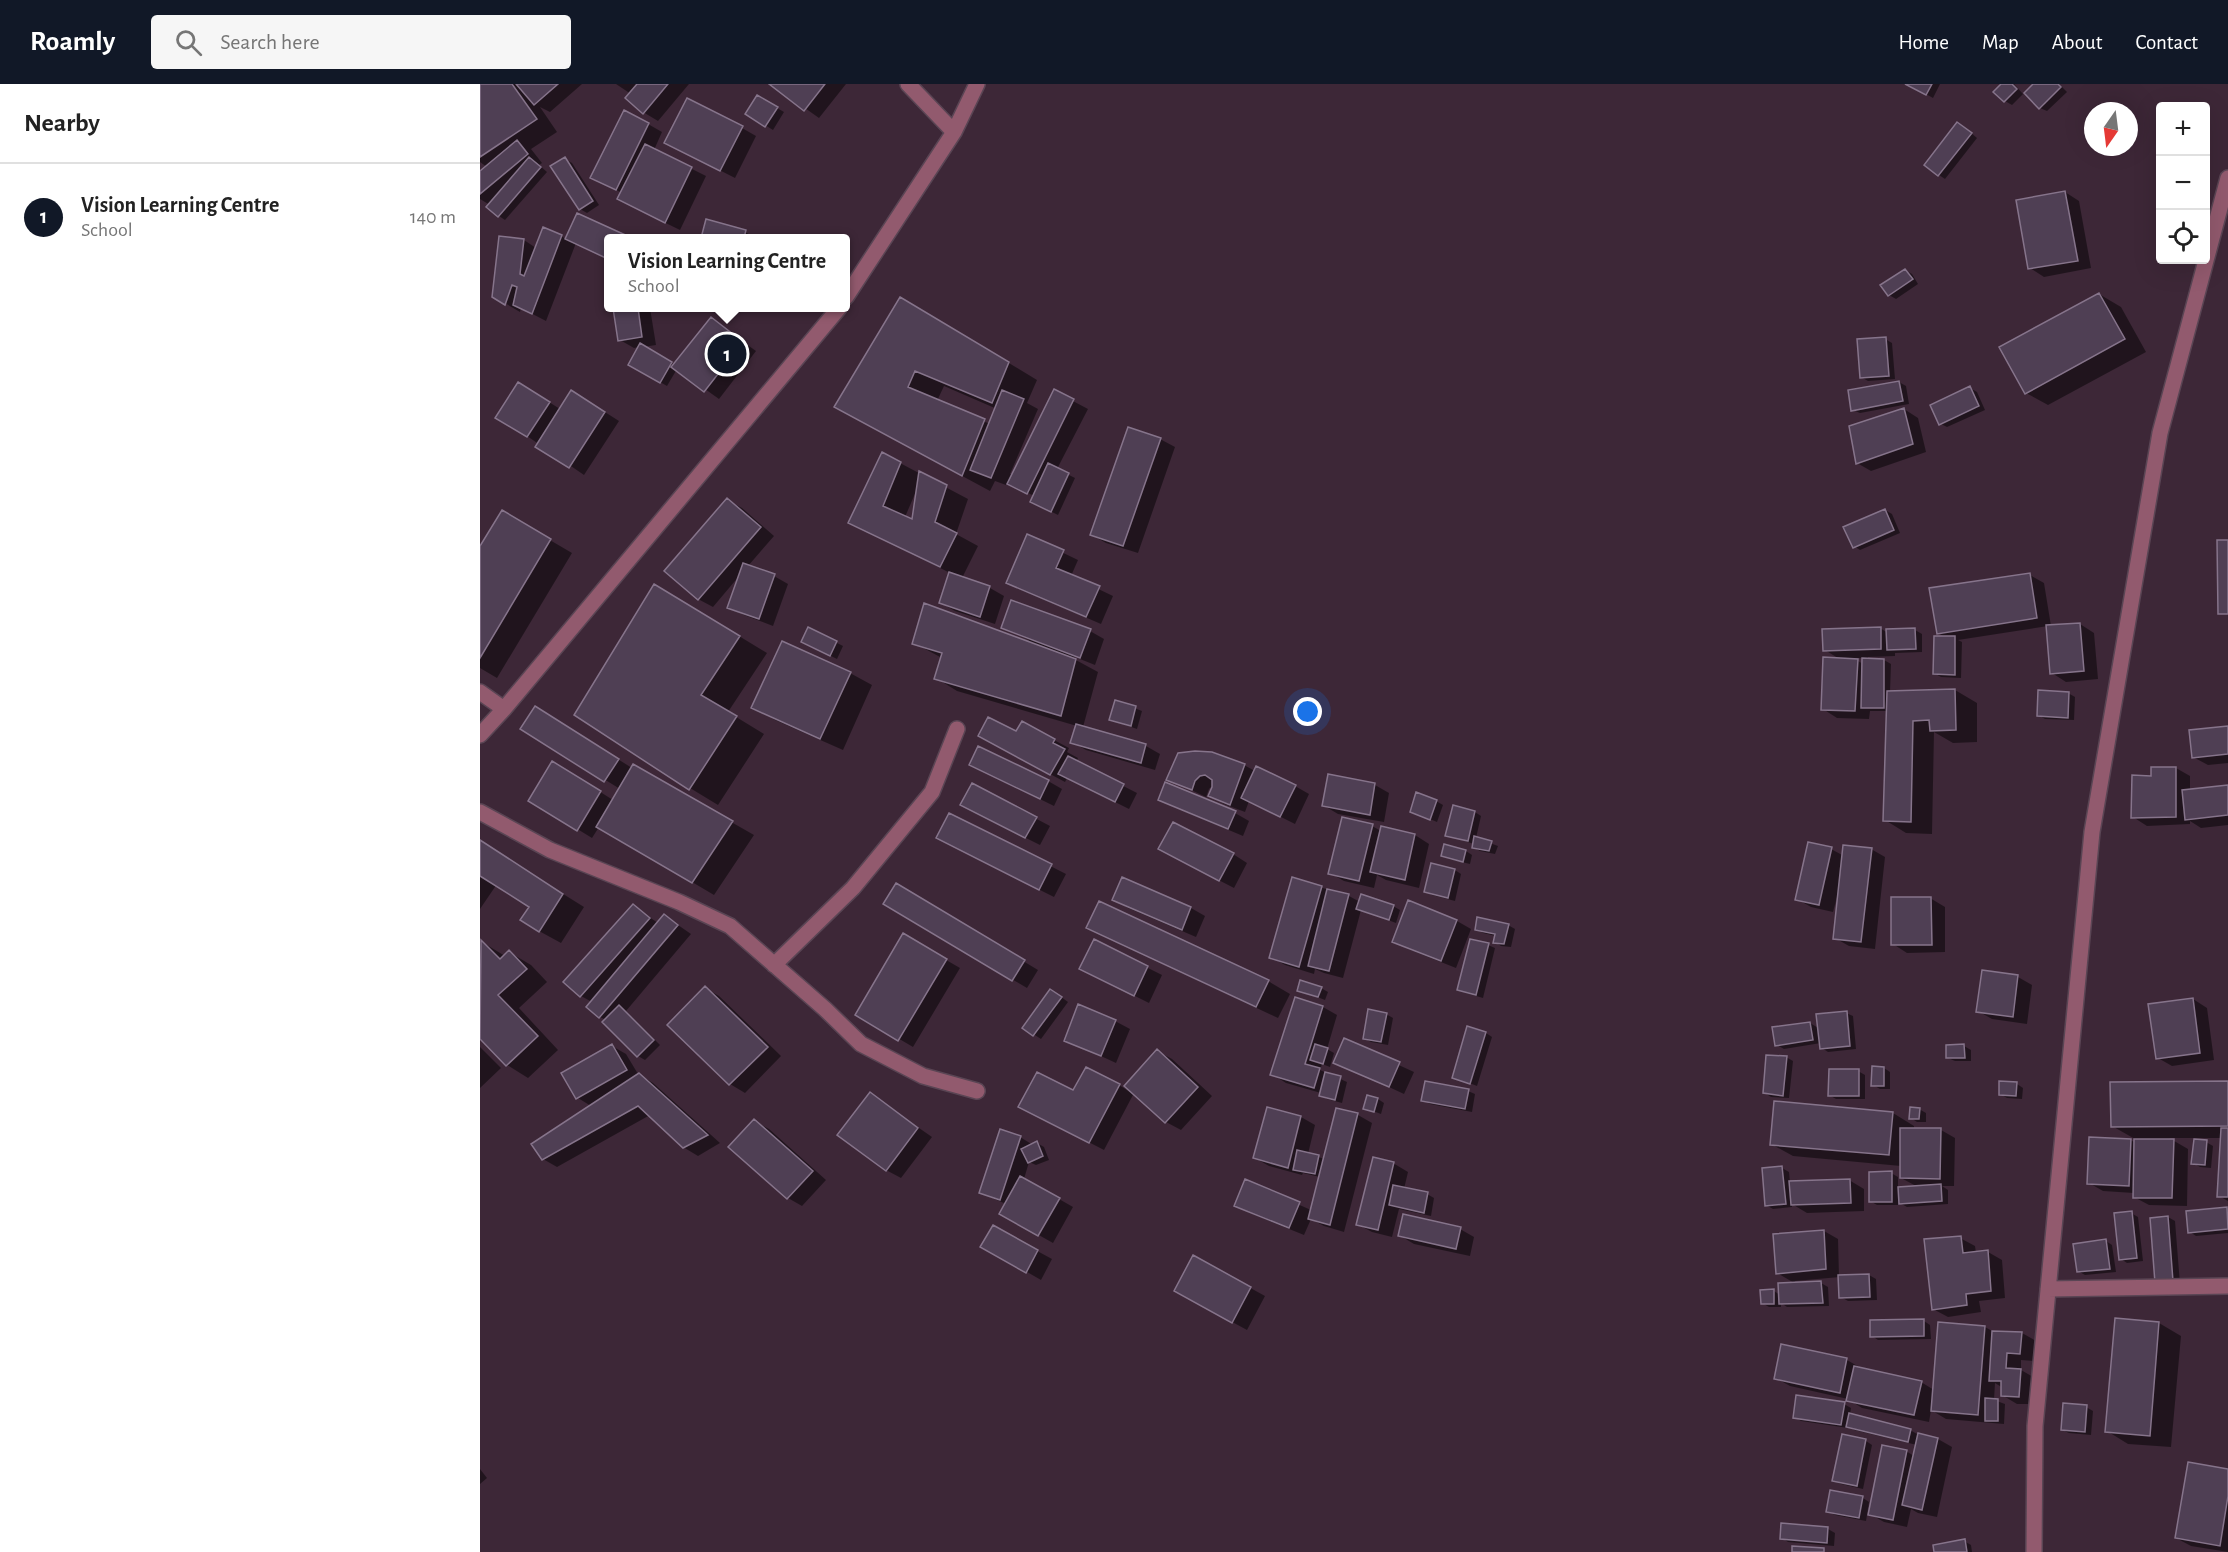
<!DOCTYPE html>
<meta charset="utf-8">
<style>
:root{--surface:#fff;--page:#f6f6f6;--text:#222;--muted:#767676;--line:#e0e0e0;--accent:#111827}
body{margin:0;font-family:"Alegreya Sans",sans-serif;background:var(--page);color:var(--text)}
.controls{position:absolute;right:18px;top:18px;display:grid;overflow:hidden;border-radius:6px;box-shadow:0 6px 24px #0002}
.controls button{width:54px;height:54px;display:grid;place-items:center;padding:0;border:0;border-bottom:2px solid var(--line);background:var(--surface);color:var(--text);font:30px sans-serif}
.compass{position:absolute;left:1604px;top:18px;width:54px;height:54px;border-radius:50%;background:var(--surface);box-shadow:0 6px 24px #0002;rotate:194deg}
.you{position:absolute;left:828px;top:628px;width:21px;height:21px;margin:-15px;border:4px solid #fff;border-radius:50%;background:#1a73e8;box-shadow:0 0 0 9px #1a73e833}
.badge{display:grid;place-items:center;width:39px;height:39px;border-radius:50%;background:var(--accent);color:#fff;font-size:20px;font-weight:700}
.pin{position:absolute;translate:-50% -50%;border:3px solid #fff;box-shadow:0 2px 6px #0006}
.popup{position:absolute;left:124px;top:150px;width:246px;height:78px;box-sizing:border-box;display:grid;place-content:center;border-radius:6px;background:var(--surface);filter:drop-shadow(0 2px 4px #0005);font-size:20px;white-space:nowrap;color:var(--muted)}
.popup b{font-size:22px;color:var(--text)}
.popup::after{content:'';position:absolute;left:50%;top:100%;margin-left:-12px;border:12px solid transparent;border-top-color:var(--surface)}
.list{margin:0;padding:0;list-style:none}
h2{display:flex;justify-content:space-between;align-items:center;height:78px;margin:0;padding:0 24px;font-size:26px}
h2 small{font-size:20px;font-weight:400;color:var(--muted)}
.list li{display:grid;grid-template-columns:39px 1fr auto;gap:18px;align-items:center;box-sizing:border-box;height:108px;padding:0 24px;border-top:2px solid var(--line)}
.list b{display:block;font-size:22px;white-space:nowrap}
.list p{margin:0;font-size:20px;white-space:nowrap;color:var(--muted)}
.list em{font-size:20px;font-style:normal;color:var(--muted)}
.icon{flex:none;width:33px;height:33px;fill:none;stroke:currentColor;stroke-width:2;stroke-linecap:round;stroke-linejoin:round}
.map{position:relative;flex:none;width:1748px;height:1468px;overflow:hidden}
header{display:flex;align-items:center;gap:36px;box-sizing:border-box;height:84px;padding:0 30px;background:var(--accent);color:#fff}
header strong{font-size:28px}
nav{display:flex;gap:33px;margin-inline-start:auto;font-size:21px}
.search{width:420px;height:54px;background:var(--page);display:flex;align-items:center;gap:15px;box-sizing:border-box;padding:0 21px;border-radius:6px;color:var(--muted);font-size:22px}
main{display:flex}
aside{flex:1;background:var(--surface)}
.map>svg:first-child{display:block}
.shadow{fill:#0007;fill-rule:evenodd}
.building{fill:#4f3f54;stroke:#86748b;stroke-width:1.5}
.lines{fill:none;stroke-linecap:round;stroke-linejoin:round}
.street-casing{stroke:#5a4554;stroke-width:18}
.street{stroke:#925a6e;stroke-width:15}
</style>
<header>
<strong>Roamly</strong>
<div class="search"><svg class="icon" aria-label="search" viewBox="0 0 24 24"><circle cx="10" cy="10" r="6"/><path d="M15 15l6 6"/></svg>Search here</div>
<nav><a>Home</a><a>Map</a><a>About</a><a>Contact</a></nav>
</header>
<main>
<aside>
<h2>Nearby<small></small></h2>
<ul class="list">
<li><span class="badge">1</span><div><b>Vision Learning Centre</b><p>School</p></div><em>140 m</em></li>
</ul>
</aside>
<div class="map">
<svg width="1748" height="1468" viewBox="0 0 1748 1468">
<rect width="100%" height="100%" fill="#3d2737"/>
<path class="shadow" d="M0 0H102L70 28 60 23 77 48 51 65 62 79 59 81 67 88 25 136 19 132 10 121 0 115V89L7 83 0 78Z
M136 0H209L178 37 163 28 151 10Z
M291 0H366L339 34Z
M1428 0H1460L1453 14Z
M1523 0H1534L1543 10 1532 21 1525 17Z
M1555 0H1579L1587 8 1567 27 1560 24Z
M278 13 304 28 293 46 267 30Z
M168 40 182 48 174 66 226 92 200 146 153 123 142 109 112 93Z
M1484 43 1497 54 1465 95 1459 91Z
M262 44 276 52 255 94 200 66Z
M85 75 92 79 119 121 107 129 100 125Z
M1585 108 1599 117 1611 184 1564 193 1550 184Z
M98 131 148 154H128V175L96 159 66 237 41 224 40 228 13 212 44 156 56 164 81 152 86 155Z
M227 137 265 148 272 152 271 154H222Z
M1425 186 1432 190 1438 200 1416 215 1409 211Z
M1619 210 1641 223 1666 268 1568 321 1546 309Z
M135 224H170L176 261 163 263 195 281 231 235 276 267 239 315 197 285 187 302 150 281 159 263 154 264 140 256Z
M449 231 557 296 547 319 558 325 530 390 533 391 574 307 608 325 577 385 595 394 578 431 558 421 554 412 527 398 526 401 515 397 510 407 384 339ZM464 302 517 325 510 340 457 317Z
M1405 255 1412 259 1415 295 1388 297 1381 293Z
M1419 298 1426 302 1429 320 1380 329 1373 326Z
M1490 304 1497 308 1505 326 1467 343 1461 340Z
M53 308 80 325 106 316 139 337 104 391 47 352Z
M1424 325 1438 334 1446 368 1391 387 1377 379Z
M680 355 695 363 658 469 626 459 612 451Z
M403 370 488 415 476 450 498 462 482 494 510 504 524 512 515 540 475 527 461 519 470 489 370 438ZM437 405 434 437 425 433Z
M247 416 262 424 294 452 268 482 294 492 308 500 293 542 264 531 249 523 260 491 233 523 218 515Z
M1405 426 1412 430 1420 449 1380 466 1374 462Z
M22 428 92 469 17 594 0 584V465Z
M548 452 598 476 591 492 633 512 621 540 542 506 528 498Z
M1550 491 1564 499 1571 542 1600 540 1614 549 1618 595 1586 598 1572 589 1568 542 1478 556 1482 558 1481 594 1461 593 1454 589 1467 554 1458 549Z
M203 518 287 569 248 628 284 650 238 721 210 704Z
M522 543 610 547 624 555 615 581 595 573 594 575 618 588 603 643 666 662 680 670 675 686 606 666 592 658 597 642 477 607 456 594 462 574 434 559 548 558 549 556Z
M1400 544 1408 549 1435 546 1442 550V568L1415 569V572L1388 573V576H1404L1411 580 1410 608 1475 606 1497 619V658L1473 659 1454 648 1452 750 1426 749 1405 736 1408 627H1390L1389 635 1357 634 1343 625 1361 576 1345 566ZM1373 574H1383V580Z
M329 545 363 562 357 575 329 561Z
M370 589 392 601 363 666 295 636 273 623Z
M1588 609 1595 613 1594 636 1565 635 1558 631Z
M636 617 662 627 657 645 631 636Z
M69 632 152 684 153 682 274 751 234 811 119 743 112 754 50 716 87 687 133 716 140 705 42 644Z
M542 639 589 664 587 668 598 674 596 678 657 709 649 725 587 694 585 698 514 660 536 649Z
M1748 643V679L1728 681 1713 673Z
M764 681 775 687 815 702 829 710 815 740 769 717 765 728 744 720 730 712 735 699 729 705 726 713 688 695Z
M1696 684 1710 692V706L1748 703V741L1721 744 1710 737V740L1667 742 1653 733 1673 694Z
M505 688 568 697 582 705 574 722Z
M493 701 570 742 560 761 496 729Z
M895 701 909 709 904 738 858 730 843 721Z
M680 715 755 729 769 737 763 752 694 723Z
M956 717 963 721 957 738 931 727Z
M995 728 1001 732 996 754 1018 762 1015 770 1000 767 993 763 994 760 967 751Z
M470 731 586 790 574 813 472 762Z
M892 742 901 747 902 744 935 751 949 760 939 804 906 796 897 791 894 804 864 797 850 789Z
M0 758 104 823 81 859 59 847 51 823 17 800 0 825Z
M1351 765 1364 772 1391 765 1405 773 1395 865 1369 862 1355 854 1359 813H1357L1353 828 1331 823 1317 815Z
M986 767 992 771 990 780 969 775 962 771Z
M753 770 767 779 754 804 694 773Z
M975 786 981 790 975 817 952 811 945 807Z
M642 795 711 824 725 832 716 853 648 824 634 815Z
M813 795 869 812 880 818 913 822 920 826 916 839 881 826 863 894 844 889 835 885 834 890 805 881 791 873Z
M417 801 558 886 547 904 405 820Z
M1450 814 1465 823V868L1427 869 1413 860Z
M153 822 178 839 185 832 211 850 146 927 180 961 165 976 158 972 124 938 126 936 120 933 112 918 101 912Z
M977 837 991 845 976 884 928 865 914 857Z
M1028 841 1035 845 1031 863 1021 862 1015 858 1016 852 1003 849 997 845Z
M608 843 788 897 810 910 798 934 630 855Z
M423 851 480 884 433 963 377 930Z
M614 857 682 891 669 919 601 885Z
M2 858 25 872 29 868 51 881 67 898 39 924 78 966 48 994 27 981 0 953V859Z
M1008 861 1015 864 1003 914 986 909 979 905Z
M1538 893 1552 901 1547 940 1512 935 1498 927Z
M225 904 239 912 301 972 265 1009 250 1000 189 941Z
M841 904 848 908 845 916 819 906Z
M577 910 588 918 561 955 544 944Z
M1713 915 1727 924 1734 976 1692 982 1678 974Z
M843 923 857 931 847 965 854 969 850 983 842 980 840 986 867 998 862 1019 847 1015 841 1011V1009L806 999 792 990Z
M1366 929 1373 932 1376 965 1348 968 1342 964 1341 959 1304 965 1297 961 1330 939 1340 945Z
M906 930 913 934 908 961 891 958 884 954Z
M635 937 650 945 636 979 586 956Z
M1006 949 1012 953 997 1002 974 993Z
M864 956 934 988 924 1010 855 978Z
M132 962 146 970 158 990 173 999 240 1059 218 1072 203 1063 170 1031 77 1083 63 1075 111 1022 98 1014 83 990Z
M1484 962 1491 966V977H1475L1468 974Z
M0 963 21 984 0 1004Z
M677 967 692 975 732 1012 701 1046 686 1038 654 1009 624 1066 554 1030 594 1008 639 1001 650 1008Z
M1306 973 1313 977 1309 1014 1291 1013 1285 1009Z
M1404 984 1410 988V1005H1400L1393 1001Z
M1378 987 1385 991V1015H1356L1349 1011Z
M1748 998V1117L1739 1112 1742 1054H1689L1708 1065 1707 1122 1669 1121 1654 1113V1109L1623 1107 1609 1099 1651 1056 1655 1059V1055L1632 1042Z
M1537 1000 1543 1004 1542 1015 1527 1014 1520 1010Z
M988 1007 995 1010 992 1028 950 1020 943 1016Z
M390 1010 452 1053 421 1094 406 1086Z
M898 1015 904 1019 901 1030 885 1024Z
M788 1024 821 1033 835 1041 828 1070 845 1075 857 1026 878 1031 892 1039 864 1148 844 1142 831 1135 824 1151 770 1129 756 1121 765 1097 831 1126 840 1093 823 1089 822 1091 789 1082 775 1074Z
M1439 1025 1446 1029V1038H1437L1431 1034Z
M1413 1029 1434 1042V1045L1461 1046 1475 1054 1474 1102H1462L1468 1106V1120L1427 1123 1418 1118V1121H1397L1390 1117 1411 1089 1418 1093V1105L1438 1103 1421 1094V1082L1313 1072 1291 1060Z
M274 1037 289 1045 346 1096 322 1122 308 1114Z
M540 1053 553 1061 557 1059 564 1063 569 1076 556 1081 549 1078 544 1095 593 1123 573 1159 521 1130 526 1120 501 1109Z
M1726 1058 1733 1062 1731 1084 1720 1083 1713 1079Z
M913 1079 928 1088 924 1105 947 1110 954 1114 951 1132 919 1125 912 1153 892 1148 877 1140Z
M1302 1084 1309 1088 1310 1099 1369 1096 1384 1105V1127L1327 1129 1312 1120V1123L1293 1125 1286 1121Z
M1746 1124 1748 1149 1716 1152 1710 1148Z
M1651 1129 1658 1133 1663 1177 1647 1179 1641 1175Z
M1688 1133 1695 1137 1700 1200 1683 1202Z
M513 1143 572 1175 561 1196 502 1162Z
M980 1145 994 1153 990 1172 934 1160 919 1151Z
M1344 1147 1358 1155 1359 1192 1389 1191 1396 1195 1397 1216 1368 1217 1361 1213 1360 1193 1315 1197 1316 1200 1297 1189Z
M1480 1154 1495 1162 1496 1169 1508 1168 1522 1176 1525 1214 1499 1217 1501 1228 1468 1233 1453 1225Z
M1626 1157 1632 1161 1636 1188 1605 1191 1598 1187Z
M714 1173 785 1212 767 1246 710 1215Z
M1341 1199 1348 1203 1349 1222 1307 1223 1301 1219V1223H1289L1282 1219 1294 1207 1300 1211Z
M1636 1236 1679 1239 1701 1252 1691 1363 1648 1360 1627 1347Z
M1444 1237 1450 1241 1451 1255 1398 1256 1392 1252Z
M1460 1239 1505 1243 1514 1248 1542 1249 1556 1257 1554 1277 1541 1276V1286L1555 1294 1553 1320H1537L1522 1311 1523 1304 1515 1299 1514 1316 1525 1320 1524 1340 1466 1335 1451 1326 1449 1338 1382 1324 1368 1315 1310 1302 1296 1294 1367 1276 1381 1284 1441 1298 1454 1306Z
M1364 1320 1371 1324 1370 1331 1430 1346 1437 1350 1458 1355 1472 1363 1457 1433 1438 1429 1431 1425 1427 1443 1404 1438 1390 1430 1426 1367 1434 1372 1437 1361 1374 1346 1368 1342V1344L1321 1337 1315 1333Z
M1606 1323 1613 1327 1611 1351 1589 1349 1582 1346Z
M1386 1357 1392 1361 1383 1405 1361 1400 1354 1397Z
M0 1385 7 1394 0 1400Z
M1748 1387V1468L1711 1462 1696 1454Z
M1351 1408 1383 1414 1389 1418 1386 1437 1355 1431 1348 1427Z
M1348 1445 1355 1449 1354 1462 1308 1458 1302 1454Z
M1484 1457 1491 1461 1492 1468H1455L1454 1462Z"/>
<path class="building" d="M0 0H32L57 35 0 73Z
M36 0H78L54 21Z
M157 0H188L163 30 145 14Z
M289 0H345L324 27Z
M1425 0H1452L1446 11Z
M1521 0H1532L1537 5 1524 18 1513 8Z
M1553 0H1578L1581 3 1559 25 1544 9Z
M277 11 298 23 285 43 265 30Z
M207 14 263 42 240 87 184 59Z
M144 26 169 39 136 106 110 94Z
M1477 38 1492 49 1458 92 1444 81Z
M37 56 48 70 0 110V87Z
M165 60 212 83 185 139 137 115Z
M49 73 61 83 18 133 6 123Z
M85 73 113 117 99 126 70 82Z
M1585 107 1598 177 1548 185 1536 116Z
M97 129 152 154H128V175L85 155Z
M226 135 266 146 264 154H221Z
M63 143 82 151 52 230 33 221 37 203 32 201 25 221 12 213 19 152 44 155 40 190 44 192Z
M1425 185 1433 195 1408 212 1400 201Z
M1619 209 1645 255 1545 310 1519 263Z
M420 213 529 278 512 319 435 287 428 303 505 335 482 392 354 323Z
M133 224H158L162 253 138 257Z
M231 233 263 258 224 308 191 283Z
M1406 253 1409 292 1380 294 1377 255Z
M160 259 192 278 180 299 148 281Z
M1419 297 1423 317 1371 327 1368 306Z
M38 298 70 318 47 353 15 334Z
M1490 302 1499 322 1459 341 1450 321Z
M574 305 594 315 547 410 527 400Z
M91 306 125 328 89 384 55 363Z
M522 306 544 315 511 394 490 386Z
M1424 324 1433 360 1376 380 1369 342Z
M648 343 681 354 643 462 610 451Z
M402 368 421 378 403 422 432 435 439 387 467 401 455 438 477 449 460 483 368 439Z
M568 379 589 389 571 428 550 418Z
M247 414 281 443 218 516 184 487Z
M1405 425 1414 446 1373 464 1363 443Z
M22 426 71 455 0 574V462Z
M547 450 584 466 576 484 620 502 606 533 526 499Z
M1737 456H1748V530H1738Z
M263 479 295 490 279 535 247 524Z
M469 488 510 502 500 533 459 519Z
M1550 489 1557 534 1457 550 1449 504Z
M174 500 260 552 221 611 257 632 209 706 94 631Z
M531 516 611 545 600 574 521 544Z
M444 519 596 575 581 632 454 595 462 569 432 560Z
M1600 539 1604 587 1570 590 1566 541Z
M328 543 357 557 350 572 321 558Z
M1401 543V565L1343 567 1342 545Z
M1435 544 1436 565 1407 566 1406 545Z
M1454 552H1475V591L1453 590Z
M302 557 371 588 340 655 271 624Z
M1343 573 1378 575 1375 627 1341 626Z
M1382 574 1404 575V624H1381Z
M1475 605 1476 646 1450 647 1449 636 1433 637 1431 738 1403 737 1407 607Z
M1558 606 1589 608 1588 634 1557 632Z
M635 616 656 622 651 642 629 636Z
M55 622 139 675 124 698 40 645Z
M508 633 536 647 542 637 575 655 573 659 585 665 570 691 498 652Z
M596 640 666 660 661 679 590 659Z
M1748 642V670L1712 674 1709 646Z
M498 662 569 696 560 715 489 681Z
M715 667 732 668 765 680 750 721 728 712 732 703V696L725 691 720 692 715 697 712 706 686 696 698 669Z
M588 672 644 700 635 718 578 690Z
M72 677 121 707 97 747 48 717Z
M153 680 253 737 212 799 116 743Z
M776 682 816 701 800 733 761 714Z
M1671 683H1696V733L1651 734 1652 691 1671 692Z
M848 690 895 699 890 731 842 722Z
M685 698 756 727 748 745 678 716Z
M492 699 557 733 545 754 480 721Z
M1748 701V731L1705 736 1702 706Z
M936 708 957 716 950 736 930 728Z
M973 721 995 727 988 757 965 752Z
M469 729 572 780 559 806 456 754Z
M862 733 893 740 879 797 848 790Z
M693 738 754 769 739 797 678 765Z
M901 742 935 750 925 796 890 788Z
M994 752 1012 757 1009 767 992 764Z
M0 756 83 810 59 848 40 836 49 823 0 792Z
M1328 758 1352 763 1339 821 1315 816Z
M964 760 986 766 983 778 961 772Z
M1363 761 1392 764 1381 858 1353 855Z
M951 779 975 785 968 814 944 808Z
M642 793 711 823 702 846 632 816Z
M812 793 842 802 819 883 789 874Z
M416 799 545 876 532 897 403 820Z
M847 805 869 810 849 887 828 882Z
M881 810 914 821 909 836 876 825Z
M1411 813H1451L1452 861H1411Z
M928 816 977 836 961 877 912 858Z
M619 817 789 896 776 923 606 844Z
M153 820 170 834 100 913 83 898Z
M184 830 198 841 119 934 106 923Z
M997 833 1029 840 1024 860 1013 859 1015 850 995 846Z
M423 849 467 875 418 957 375 931Z
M614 855 668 882 654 912 599 885Z
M990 855 1009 859 996 911 977 906Z
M1 856 20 875 29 866 47 885 18 911 58 952 26 982 0 955Z
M1502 886 1538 891 1533 933 1496 928Z
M820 896 842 903 838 913 817 907Z
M225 902 288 963 249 1001 187 941Z
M570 905 582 913 553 952 542 944Z
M815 913 843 922 825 980 840 984 834 1004 790 991Z
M1713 914 1720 969 1676 975 1668 920Z
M598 920 636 936 621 972 584 957Z
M139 921 174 956 157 973 122 938Z
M888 925 907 929 901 958 883 955Z
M1367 927 1370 962 1340 965 1336 930Z
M1330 938 1333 956 1295 962 1292 943Z
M987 942 1006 948 990 1000 972 994Z
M864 954 920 978 909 1003 853 979Z
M132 960 147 986 96 1015 81 989Z
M835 960 848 964 843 980 830 976Z
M1484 960 1485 974H1466V961Z
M677 965 718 1003 685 1039 644 1002Z
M1286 971 1307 972 1303 1012 1283 1009Z
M1392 982 1404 983V1002H1391Z
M606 983 640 1000 609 1059 538 1023 557 988 593 1006Z
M1349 985H1379V1012H1348Z
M845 988 861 992 855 1016 839 1012Z
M159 989 228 1051 203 1064 158 1022 62 1076 51 1060Z
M945 997 989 1005 985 1025 941 1017Z
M1519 997 1537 998 1536 1012 1519 1011Z
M1748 997V1042L1631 1043 1630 998Z
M390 1008 438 1044 406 1087 357 1051Z
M887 1011 898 1014 894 1028 883 1025Z
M1294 1017 1413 1028 1409 1071 1290 1061Z
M787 1023 821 1032 808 1084 773 1074Z
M1430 1023 1440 1024 1439 1035H1429Z
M856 1024 878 1029 850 1141 828 1135Z
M274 1035 333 1087 307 1115 248 1063Z
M1420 1044H1461L1460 1095 1420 1094Z
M1741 1044H1748V1113H1737Z
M520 1045 541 1052 520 1116 499 1109Z
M1609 1053 1651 1055 1649 1102 1607 1100Z
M1654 1055H1694L1692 1114H1653Z
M1714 1055 1727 1056 1725 1081 1711 1080Z
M557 1057 563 1072 548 1079 541 1065Z
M817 1066 839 1071 835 1090 813 1086Z
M893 1073 914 1078 898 1146 876 1141Z
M1302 1082 1306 1120 1285 1122 1282 1084Z
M1412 1087V1118H1389V1088Z
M540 1092 580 1114 558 1152 519 1130Z
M765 1095 820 1118 809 1144 754 1122Z
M1370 1095 1371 1119 1311 1121 1309 1097Z
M1461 1100 1462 1117 1419 1120 1418 1103Z
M913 1101 948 1108 944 1129 909 1121Z
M1747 1123 1748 1145 1708 1149 1706 1127Z
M1652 1127 1657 1174 1639 1176 1634 1129Z
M923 1130 981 1143 976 1165 918 1152Z
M1688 1132 1693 1197 1675 1199 1670 1134Z
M513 1141 558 1166 546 1189 500 1163Z
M1344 1146 1346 1185 1296 1190 1293 1150Z
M1481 1152 1483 1169 1508 1166 1511 1207 1486 1210 1487 1221 1452 1226 1444 1155Z
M1626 1155 1630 1185 1597 1188 1593 1160Z
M713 1171 771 1203 752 1239 694 1207Z
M1389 1190 1390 1213 1359 1214 1358 1191Z
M1341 1197 1343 1219 1299 1220 1298 1199Z
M1294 1205V1220H1281L1280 1206Z
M1635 1234 1679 1238 1670 1352 1625 1348Z
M1444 1235V1252L1390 1253V1236Z
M1458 1238 1505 1242 1498 1331 1451 1327Z
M1512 1247 1542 1248 1540 1270 1527 1269 1526 1284 1541 1285 1539 1313 1521 1312V1297H1509Z
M1301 1260 1367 1274 1360 1309 1294 1295Z
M1374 1282 1442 1297 1434 1331 1366 1317Z
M1316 1311 1365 1318 1361 1341 1313 1334Z
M1505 1314 1518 1315V1337H1505Z
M1583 1319 1607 1321 1605 1348 1581 1346Z
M1369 1329 1431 1345 1428 1358 1366 1343Z
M1438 1349 1458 1354 1442 1426 1422 1421Z
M1362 1350 1386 1355 1377 1402 1352 1397Z
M1402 1361 1427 1366 1413 1436 1388 1431Z
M1708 1378 1748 1385V1412L1740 1462 1695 1454Z
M1350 1406 1383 1412 1379 1434 1346 1428Z
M1301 1439 1348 1443 1347 1459 1300 1455Z
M1485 1455 1487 1468H1454L1453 1461Z
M1312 1462 1344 1464V1468H1312Z"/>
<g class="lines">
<g class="street-casing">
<path id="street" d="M428 0 474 48
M366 213 474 48 497 0
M0 608 24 625
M0 651 24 625 359 224
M0 728 70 766 199 818 250 842 345 925 381 960 443 992 497 1007
M294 881 373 804 452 708 477 645
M1568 1205 1748 1202
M1554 1468 1555 1342 1612 748 1680 349 1748 94"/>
</g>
<use href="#street" class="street"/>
</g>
</svg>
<div class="controls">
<button>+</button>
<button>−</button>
<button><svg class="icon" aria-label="locate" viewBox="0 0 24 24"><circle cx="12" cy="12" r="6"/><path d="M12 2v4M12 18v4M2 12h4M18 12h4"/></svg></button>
</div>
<svg class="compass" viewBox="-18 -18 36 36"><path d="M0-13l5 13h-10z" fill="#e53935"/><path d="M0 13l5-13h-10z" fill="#767676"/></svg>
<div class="you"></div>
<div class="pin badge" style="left:247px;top:270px">1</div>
<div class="popup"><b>Vision Learning Centre</b>School</div>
</div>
</main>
